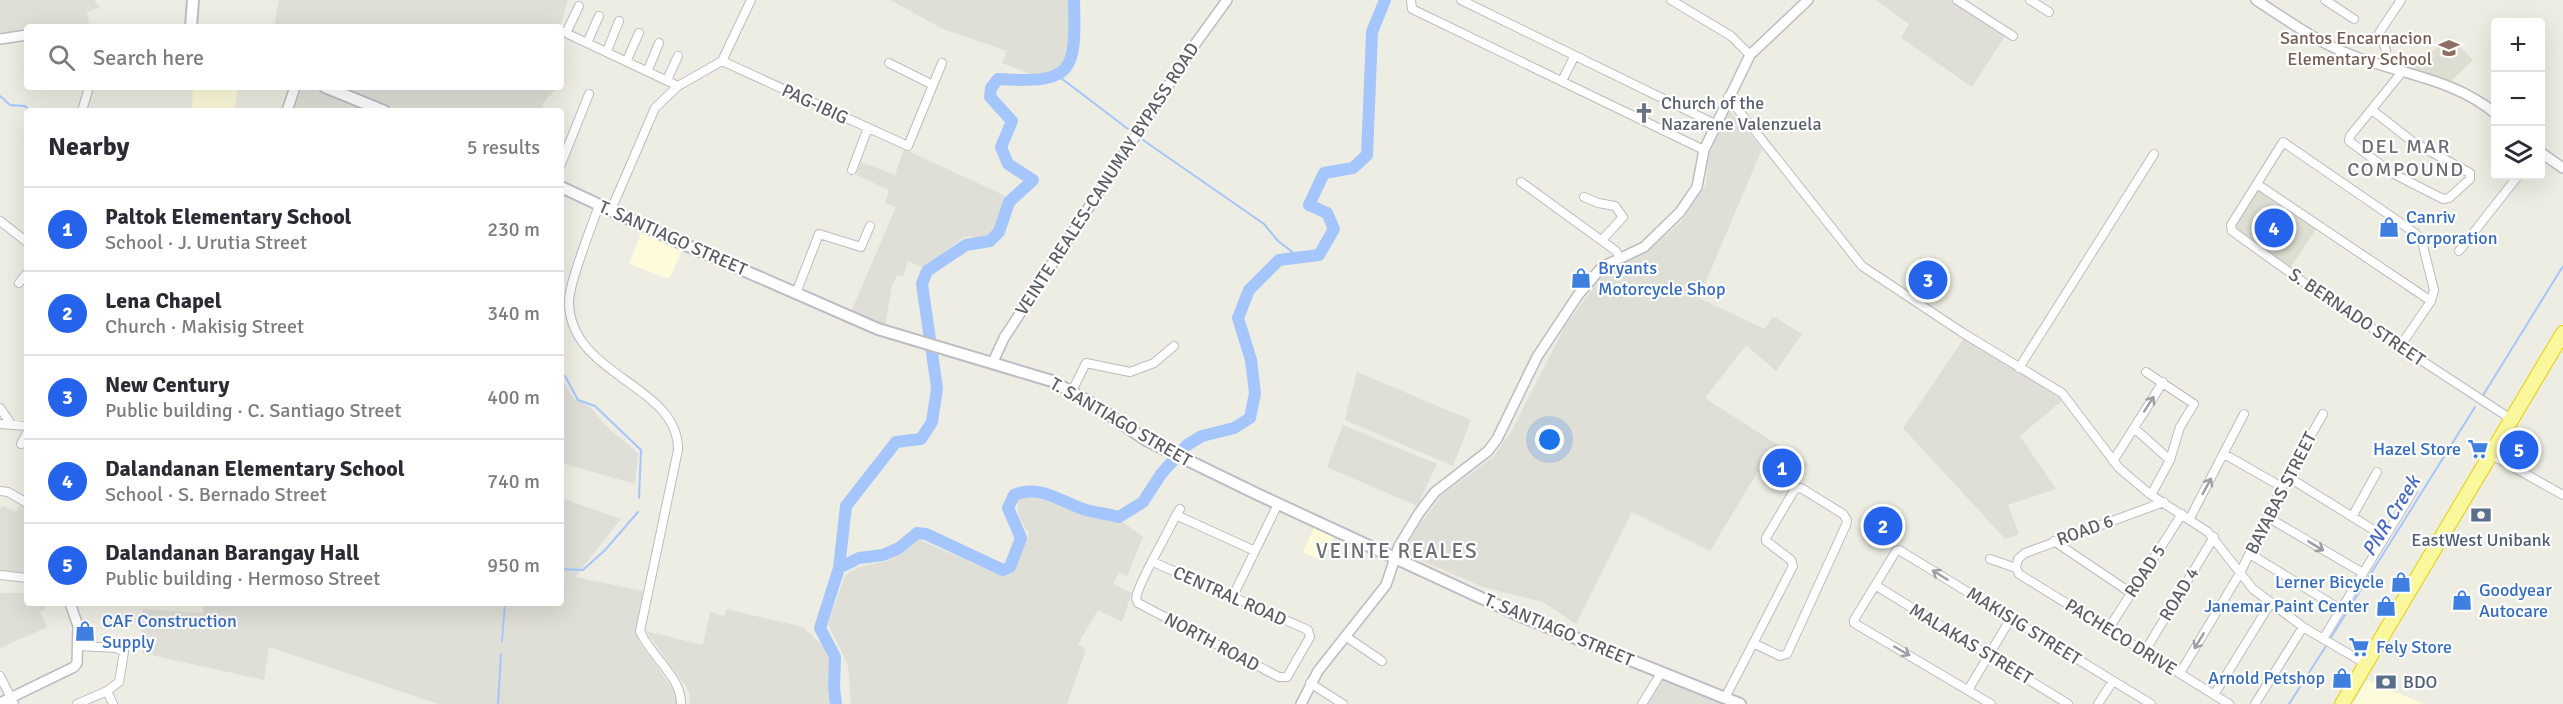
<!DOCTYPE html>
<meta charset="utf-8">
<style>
:root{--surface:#fff;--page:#f2f2f3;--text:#2b2b33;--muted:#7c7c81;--line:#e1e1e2;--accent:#2563eb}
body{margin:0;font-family:Signika,sans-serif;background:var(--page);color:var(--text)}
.controls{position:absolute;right:18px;top:18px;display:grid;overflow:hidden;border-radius:6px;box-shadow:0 6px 24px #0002}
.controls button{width:54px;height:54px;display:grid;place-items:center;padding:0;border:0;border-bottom:2px solid var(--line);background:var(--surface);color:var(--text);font:30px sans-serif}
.you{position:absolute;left:1550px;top:440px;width:21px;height:21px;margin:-15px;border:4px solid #fff;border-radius:50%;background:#1a73e8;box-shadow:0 0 0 9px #1a73e833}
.badge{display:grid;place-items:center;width:39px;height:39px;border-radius:50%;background:var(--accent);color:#fff;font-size:20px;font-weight:700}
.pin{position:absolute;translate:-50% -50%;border:3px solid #fff;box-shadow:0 2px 6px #0006}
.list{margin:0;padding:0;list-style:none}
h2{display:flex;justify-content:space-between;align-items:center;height:78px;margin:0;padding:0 24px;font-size:26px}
h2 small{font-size:20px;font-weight:400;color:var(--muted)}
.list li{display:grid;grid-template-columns:39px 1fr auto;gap:18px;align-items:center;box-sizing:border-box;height:84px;padding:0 24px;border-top:2px solid var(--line)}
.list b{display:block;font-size:22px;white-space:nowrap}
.list p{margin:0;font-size:20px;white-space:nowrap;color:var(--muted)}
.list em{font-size:20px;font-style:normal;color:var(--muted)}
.icon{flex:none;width:33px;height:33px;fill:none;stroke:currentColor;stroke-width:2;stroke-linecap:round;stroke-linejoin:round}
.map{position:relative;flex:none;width:2563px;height:704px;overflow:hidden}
.search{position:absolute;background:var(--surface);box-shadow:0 6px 24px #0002;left:24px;top:24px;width:540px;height:66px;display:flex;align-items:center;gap:15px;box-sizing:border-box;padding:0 21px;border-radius:6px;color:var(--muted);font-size:22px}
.panel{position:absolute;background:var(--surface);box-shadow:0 6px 24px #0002;left:24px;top:108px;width:540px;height:498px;border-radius:6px}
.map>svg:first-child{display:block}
.commercial{fill:#fdfbda}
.industrial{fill:#dfdfd8}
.education{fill:#deddd2}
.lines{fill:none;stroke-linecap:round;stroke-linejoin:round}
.stream{stroke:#a5c6fc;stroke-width:2}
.river{stroke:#a5c6fc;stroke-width:12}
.minor-casing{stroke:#bbbcc2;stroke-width:10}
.tertiary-casing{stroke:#bbbcc2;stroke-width:12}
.secondary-casing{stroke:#bcbdc4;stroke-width:14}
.trunk-casing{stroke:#eace07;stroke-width:16}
.minor{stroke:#fff;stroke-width:8}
.tertiary{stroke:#fff;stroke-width:9}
.secondary{stroke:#fff;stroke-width:10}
.trunk{stroke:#faf89c;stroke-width:14}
.oneway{stroke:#9d9ea2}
.labels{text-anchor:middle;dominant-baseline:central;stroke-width:4.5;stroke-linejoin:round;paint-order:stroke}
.education-label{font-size:18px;fill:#785e54;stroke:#fff;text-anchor:end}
.worship-label{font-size:18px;fill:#5b616d;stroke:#fff;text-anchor:start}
.street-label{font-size:18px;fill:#5c5e64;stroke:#fff}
.shop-label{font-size:18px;fill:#366cbe;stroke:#fff;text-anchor:start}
.service-label{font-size:18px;fill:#4e5e75;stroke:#fff}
.neighbourhood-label{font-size:20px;letter-spacing:1.5px;fill:#6d6f76;stroke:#fff}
.water-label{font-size:20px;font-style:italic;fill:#486bbf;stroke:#fff}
.quarter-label{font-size:21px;letter-spacing:1.5px;fill:#6d6f76;stroke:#fff}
</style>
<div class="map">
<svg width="2563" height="704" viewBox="0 0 2563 704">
<rect width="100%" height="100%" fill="#eeede3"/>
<path class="commercial" d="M193 87H238L234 111H192Z
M642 231 683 249 669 279 629 264Z
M1315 526 1334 536 1323 561 1303 552Z
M2367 680 2373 683 2424 704H2353Z"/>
<path class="industrial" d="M0 0H94L100 7 87 12 89 23 61 27H27V32L0 35Z
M279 0H568L560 27H274Z
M890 0H1069V45L1066 61 1049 73 1035 76 1002 63 1007 51 943 29Z
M1876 0H1950L2005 36 1972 87 1901 38 1909 24Z
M302 87H310L366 111H293Z
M338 87H559L545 100 541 111H397Z
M1729 110 1762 149 1699 298 1765 329 1773 316 1802 334 1776 371 1746 345 1705 398 1775 443 1710 551 1632 512 1576 624 1543 602 1483 587 1404 553 1417 528 1443 494 1493 457 1511 432 1565 326 1603 275 1616 265 1644 254 1681 222 1706 184 1708 157Z
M904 149 1010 198 994 234 984 239 965 236 924 268 908 261 903 277 897 275 892 286 885 327 851 312 896 207 885 203 889 190 856 175 861 162 895 175Z
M1964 338 2063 400 2020 436 2056 489 2008 505 2019 534 2005 539 1903 428Z
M1357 372 1471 420 1453 466 1345 420Z
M561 378 575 400 590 406 605 425 638 453 635 484 561 463Z
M1343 425 1437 464 1417 506 1327 467Z
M561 498 621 519 575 577 643 591 636 634 641 645 676 693V704H438L269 647 264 680 142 653 143 609 203 613V603H561Z
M1017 498H1036L1124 523 1143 537 1127 576 1119 572 1113 584 1132 593 1122 622 1098 610 1078 644 1086 650 1067 704H851L848 665 828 624 845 575 862 566 887 561 917 539 1003 576 1009 575 1014 571 1029 534 1019 517Z
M21 504 27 507V577L0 574V508L3 506 16 512Z
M0 593H27V603H44L46 609 40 612 47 627 0 648Z
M726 609 803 627 822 645 831 664V704H689L690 694 685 685 646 631 703 645 710 612 724 616Z
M1663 677 1732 704H1646Z"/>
<path class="education" d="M2450 36 2473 60 2451 81 2412 70Z
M2257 190 2316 229 2290 268 2232 228Z
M1775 443 1808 464 1790 492 1757 471Z"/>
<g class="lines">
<path class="stream" d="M1057 75 1128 129
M0 96 10 105 25 106 30 111
M1143 140 1264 224 1278 241 1299 257
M565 376 578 400 595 406 641 450 639 498
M2482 397 2563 266
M561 569 583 570 605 550 638 512
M2330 639 2475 407
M502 641 505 603
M498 704 501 654
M2289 704 2326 646"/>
<path class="river" d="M839 568 859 558 883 555 899 548 917 533 926 534 1003 570 1010 567 1021 538 1008 508 1014 495C1040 484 1061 502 1086 510 1097 513 1108 514 1119 517L1143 502 1161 474 1187 445 1202 436 1234 428 1250 418 1255 393 1251 360 1238 318 1249 290 1279 260 1319 255 1334 229 1327 213 1309 205 1324 173 1353 168 1367 155 1372 32 1385 0
M836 704 834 688 835 657 820 628 839 568 846 506 896 442 921 439 932 422 937 388 922 284 927 271 966 245 990 241 999 232 1009 202 1033 180 1008 164 1001 147 1012 121 990 97 991 88 998 79C1074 84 1076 72 1074 0"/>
<g class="minor-casing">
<path id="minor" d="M1411 0 1412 9 1704 150
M1461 0 1715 124
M1671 0 1731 36 1750 55
M1957 0 2013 36
M2030 0 2049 12
M2325 0 2354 19
M579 6 567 31 568 34 678 86
M587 43 599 16
M607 51 619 21
M627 60 639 33
M722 61 908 146 942 63
M889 63 933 85
M2383 66 2386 50 2379 33 2401 0
M648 70 659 43
M667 80 678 56
M1562 81 1574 57
M1728 97 1862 266 1963 333 2062 393 2119 468 2151 495 2208 532 2253 589 2303 627 2366 664
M2372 110 2413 142 2470 173V179L2449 198 2443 199 2392 173 2349 141 2350 136 2402 72
M82 111 89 87
M561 164 589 94
M852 170 868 128
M1521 182 1616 251 1620 258
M2257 184 2431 301
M1584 197 1598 203 1615 206 1623 217 1602 240
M599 205C592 226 569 282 569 302 570 377 679 384 678 450L640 631C650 656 682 677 681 704
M611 210 655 108 678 86 722 61 751 0
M0 221 27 242
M2459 251 2518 176
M19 283 27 273
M796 293 819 234 861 247 870 226
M2401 345 2431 301 2434 290 2422 242 2416 234 2401 223 2283 142 2231 225 2232 231 2320 294 2511 419
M2019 368 2154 154
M2146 372 2194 404 2180 427 2170 460 2151 495
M1072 391 1086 363 1130 372 1154 363 1174 346
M0 408 11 424
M0 424 27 426
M2134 428 2170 460
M21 444 27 433
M2224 454 2282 487
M2490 454 2563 495
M2113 461 2163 382
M2288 477 2385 537
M0 491 8 492 27 503
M1176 515 1255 551
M2352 517 2377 472
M2190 518 2244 414
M2269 518 2363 573
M2054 541 2131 593
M2250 554 2340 609
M1990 559 2016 568
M1153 562 1308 630 1310 637 1287 677H1279L1138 603C1136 599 1136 599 1137 594 1145 570 1165 539 1176 515L1180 509
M2016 568 2019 574 2229 704
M2016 568 2018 559 2025 553 2164 502
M0 575 27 578
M1875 585 2068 704
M1232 598 1278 504
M2109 628 2182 514
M1345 636 1382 661
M2323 639 2413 491
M2145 651 2214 537
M2180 673 2240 573 2282 487 2323 414
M0 676 14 704
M1310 683 1343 704
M1968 690 2011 618
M107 691 113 704
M2214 695 2270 604
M1725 698 1793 566 1791 560 1766 541V538L1795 489 1801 488 1843 514 1847 520 1846 525 1787 654 1780 656 1753 643
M77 704 107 691 119 682 124 652 117 648 78 646
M1642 704 1661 673
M1991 704 1854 623V620L1896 551 1899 550 2151 704
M2098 704 2113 681
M2255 704 2303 627"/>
</g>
<g class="tertiary-casing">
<path id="tertiary" d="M2256 0C2287 20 2317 42 2351 55 2400 74 2455 79 2496 114
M0 39 27 35
M287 111 295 87
M2540 152 2563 168
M993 362 1004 338 1193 47 1227 0
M0 703 74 667 77 663 78 626 70 603
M1301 704 1318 671 1386 585 1399 546 1419 513 1435 492 1488 451 1497 439 1537 357 1578 295 1602 267 1644 247 1680 212 1697 187 1704 150 1750 55 1808 0"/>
</g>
<g class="secondary-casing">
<path id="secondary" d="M191 27 193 0
M325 87 384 111
M561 187 672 239 878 329 1052 381 1093 404 1146 440 1259 495 1518 615 1740 704"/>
</g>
<g class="trunk-casing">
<path id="trunk" d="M2342 704 2563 333"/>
</g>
<use href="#minor" class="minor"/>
<use href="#tertiary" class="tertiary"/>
<use href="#secondary" class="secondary"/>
<use href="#trunk" class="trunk"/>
</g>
<defs><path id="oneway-shaft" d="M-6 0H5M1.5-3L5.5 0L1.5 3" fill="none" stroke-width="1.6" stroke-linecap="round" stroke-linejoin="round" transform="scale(1.5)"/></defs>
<g class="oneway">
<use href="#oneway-shaft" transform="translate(2149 404) rotate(-57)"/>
<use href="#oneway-shaft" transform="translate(2207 486) rotate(-61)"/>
<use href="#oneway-shaft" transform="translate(2316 546) rotate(31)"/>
<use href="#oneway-shaft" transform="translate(1940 575) rotate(-148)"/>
<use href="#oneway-shaft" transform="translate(2199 641) rotate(121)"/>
<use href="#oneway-shaft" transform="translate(1902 651) rotate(30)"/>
</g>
<defs>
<g id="school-bare" transform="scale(1.62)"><path d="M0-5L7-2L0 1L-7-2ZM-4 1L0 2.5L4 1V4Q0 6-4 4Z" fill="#8d6e63" stroke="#fff" stroke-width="2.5" paint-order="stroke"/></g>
<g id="church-bare" transform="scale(1.62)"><path d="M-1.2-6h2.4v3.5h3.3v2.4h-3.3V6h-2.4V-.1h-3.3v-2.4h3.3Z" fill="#6b7280" stroke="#fff" stroke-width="2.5" paint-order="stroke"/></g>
<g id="shop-bare" transform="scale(1.62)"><path d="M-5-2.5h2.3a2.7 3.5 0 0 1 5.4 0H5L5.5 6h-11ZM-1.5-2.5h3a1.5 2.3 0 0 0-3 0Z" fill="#3f7fe0" stroke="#fff" stroke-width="2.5" paint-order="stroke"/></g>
<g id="supermarket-bare" transform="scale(1.62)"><path d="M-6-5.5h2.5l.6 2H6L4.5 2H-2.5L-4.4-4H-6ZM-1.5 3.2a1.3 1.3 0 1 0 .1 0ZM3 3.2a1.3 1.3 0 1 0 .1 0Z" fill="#3f7fe0" stroke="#fff" stroke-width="2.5" paint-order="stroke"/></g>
<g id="bank-bare" transform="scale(1.62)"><path d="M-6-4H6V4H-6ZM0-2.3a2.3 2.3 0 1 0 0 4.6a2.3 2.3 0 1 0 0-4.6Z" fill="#5c6f8a" stroke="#fff" stroke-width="2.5" paint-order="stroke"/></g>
</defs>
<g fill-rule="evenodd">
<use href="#school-bare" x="2449" y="48"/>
<use href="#church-bare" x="1644" y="113"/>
<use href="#shop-bare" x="2389" y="227"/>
<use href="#shop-bare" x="1581" y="278"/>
<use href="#supermarket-bare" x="2478" y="449"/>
<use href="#bank-bare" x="2481" y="515"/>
<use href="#shop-bare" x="2401" y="582"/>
<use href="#shop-bare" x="2462" y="600"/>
<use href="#shop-bare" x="2386" y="606"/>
<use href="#shop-bare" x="85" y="631"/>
<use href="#supermarket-bare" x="2359" y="647"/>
<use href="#shop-bare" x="2342" y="678"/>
<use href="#bank-bare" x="2386" y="682"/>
</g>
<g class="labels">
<g class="education-label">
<text x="2432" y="38">Santos Encarnacion<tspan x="2432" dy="21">Elementary School</tspan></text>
</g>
<g class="worship-label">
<text x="1661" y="103">Church of the<tspan x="1661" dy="21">Nazarene Valenzuela</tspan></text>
</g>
<g class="street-label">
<text transform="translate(815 104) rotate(25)">PAG-IBIG</text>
<text transform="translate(1107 179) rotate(-57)">VEINTE REALES-CANUMAY BYPASS ROAD</text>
<text transform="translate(673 238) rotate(24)">T. SANTIAGO STREET</text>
<text transform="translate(2357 317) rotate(34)">S. BERNADO STREET</text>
<text transform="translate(1121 422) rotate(30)">T. SANTIAGO STREET</text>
<text transform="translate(2281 493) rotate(-63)">BAYABAS STREET</text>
<text transform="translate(2085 530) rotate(-20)">ROAD 6</text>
<text transform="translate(2145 571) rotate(-57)">ROAD 5</text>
<text transform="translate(2179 594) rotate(-59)">ROAD 4</text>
<text transform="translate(1230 596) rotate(24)">CENTRAL ROAD</text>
<text transform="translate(2024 626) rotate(32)">MAKISIG STREET</text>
<text transform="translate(1559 630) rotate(23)">T. SANTIAGO STREET</text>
<text transform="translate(2121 637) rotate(32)">PACHECO DRIVE</text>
<text transform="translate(1212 642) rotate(28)">NORTH ROAD</text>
<text transform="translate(1971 644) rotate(31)">MALAKAS STREET</text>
</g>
<g class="shop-label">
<text x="2406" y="217">Canriv<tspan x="2406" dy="21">Corporation</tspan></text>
<text x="1598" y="268">Bryants<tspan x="1598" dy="21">Motorcycle Shop</tspan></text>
<text x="2461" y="449" text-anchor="end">Hazel Store</text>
<text x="2384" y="582" text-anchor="end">Lerner Bicycle</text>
<text x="2479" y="590">Goodyear<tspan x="2479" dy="21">Autocare</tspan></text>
<text x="2369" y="606" text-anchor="end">Janemar Paint Center</text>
<text x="102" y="621">CAF Construction<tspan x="102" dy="21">Supply</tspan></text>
<text x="2376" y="647">Fely Store</text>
<text x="2325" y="678" text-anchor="end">Arnold Petshop</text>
</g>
<g class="service-label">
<text x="2481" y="540">EastWest Unibank</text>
<text x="2403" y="682" text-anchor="start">BDO</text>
</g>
<g class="neighbourhood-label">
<text x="2406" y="146">DEL MAR<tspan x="2406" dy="23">COMPOUND</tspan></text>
</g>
<g class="water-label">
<text transform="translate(2391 516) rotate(-58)">PNR Creek</text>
</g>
<g class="quarter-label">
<text x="1397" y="551">VEINTE REALES</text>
</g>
</g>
</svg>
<div class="controls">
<button>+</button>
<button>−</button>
<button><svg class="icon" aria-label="layers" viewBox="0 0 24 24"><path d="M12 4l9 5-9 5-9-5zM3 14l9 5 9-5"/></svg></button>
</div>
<div class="you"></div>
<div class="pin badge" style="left:1782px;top:468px">1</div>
<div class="pin badge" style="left:1883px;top:526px">2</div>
<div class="pin badge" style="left:1928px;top:280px">3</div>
<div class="pin badge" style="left:2274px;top:228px">4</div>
<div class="pin badge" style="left:2519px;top:450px">5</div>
<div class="search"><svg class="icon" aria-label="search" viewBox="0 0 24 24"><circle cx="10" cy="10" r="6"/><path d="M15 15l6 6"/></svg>Search here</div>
<section class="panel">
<h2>Nearby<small>5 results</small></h2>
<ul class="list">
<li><span class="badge">1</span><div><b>Paltok Elementary School</b><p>School · J. Urutia Street</p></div><em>230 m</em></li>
<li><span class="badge">2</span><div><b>Lena Chapel</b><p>Church · Makisig Street</p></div><em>340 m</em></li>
<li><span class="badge">3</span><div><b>New Century</b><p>Public building · C. Santiago Street</p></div><em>400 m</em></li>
<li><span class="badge">4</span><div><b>Dalandanan Elementary School</b><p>School · S. Bernado Street</p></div><em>740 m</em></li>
<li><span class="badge">5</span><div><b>Dalandanan Barangay Hall</b><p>Public building · Hermoso Street</p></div><em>950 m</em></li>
</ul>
</section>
</div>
